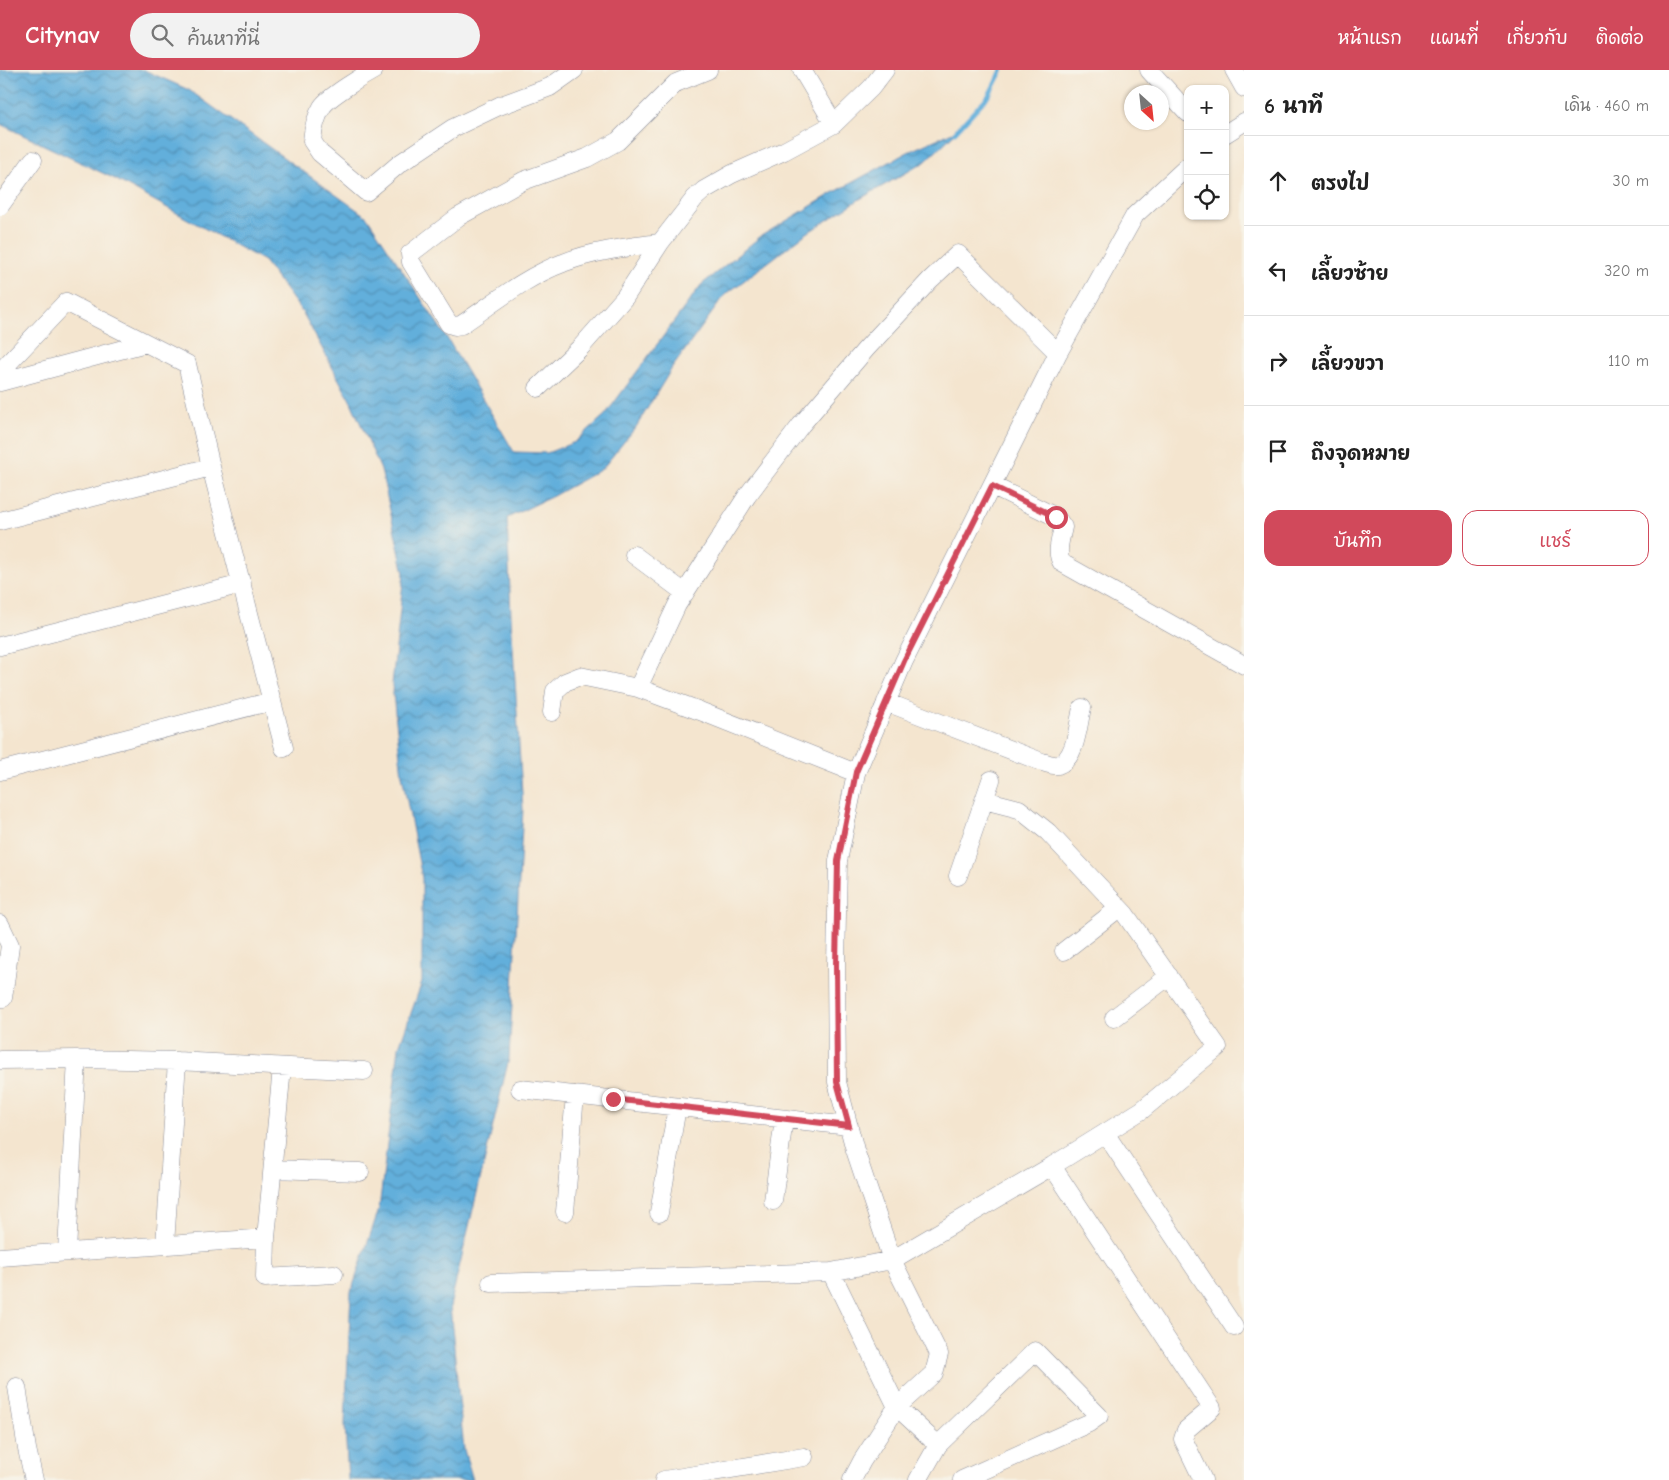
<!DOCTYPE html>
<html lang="th">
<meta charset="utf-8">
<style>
:root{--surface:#fff;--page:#f2f2f2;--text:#222;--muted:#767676;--line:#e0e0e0;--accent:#d1495b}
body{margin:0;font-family:"Comic Neue","Playpen Sans Thai",sans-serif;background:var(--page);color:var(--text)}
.controls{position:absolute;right:15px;top:15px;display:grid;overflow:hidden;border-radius:10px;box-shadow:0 1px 4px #0004}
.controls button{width:45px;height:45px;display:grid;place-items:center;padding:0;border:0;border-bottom:1px solid var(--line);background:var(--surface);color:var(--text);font:25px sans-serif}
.compass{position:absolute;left:1124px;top:15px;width:45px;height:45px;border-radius:50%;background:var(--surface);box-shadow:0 1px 4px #0004;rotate:153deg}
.stop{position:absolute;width:15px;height:15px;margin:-11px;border:4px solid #d1495b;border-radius:50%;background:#fff}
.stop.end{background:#d1495b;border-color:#fff;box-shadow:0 1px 5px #0008}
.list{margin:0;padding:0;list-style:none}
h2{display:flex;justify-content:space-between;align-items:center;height:65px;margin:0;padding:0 20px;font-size:21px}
h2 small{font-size:16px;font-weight:400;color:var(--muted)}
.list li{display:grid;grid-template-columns:32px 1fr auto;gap:15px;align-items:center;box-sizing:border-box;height:90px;padding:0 20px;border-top:1px solid var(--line)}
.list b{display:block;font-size:19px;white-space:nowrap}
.list em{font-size:16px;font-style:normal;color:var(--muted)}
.actions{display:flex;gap:10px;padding:15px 20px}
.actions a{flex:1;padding:11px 0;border:1px solid var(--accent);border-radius:15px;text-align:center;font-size:18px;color:var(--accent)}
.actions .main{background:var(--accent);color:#fff}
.icon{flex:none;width:28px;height:28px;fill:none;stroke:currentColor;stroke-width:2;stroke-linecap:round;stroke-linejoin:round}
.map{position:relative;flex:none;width:1244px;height:1410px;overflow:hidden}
header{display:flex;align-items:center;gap:30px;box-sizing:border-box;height:70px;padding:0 25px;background:var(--accent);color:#fff}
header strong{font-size:24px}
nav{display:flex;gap:28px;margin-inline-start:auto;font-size:18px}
.search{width:350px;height:45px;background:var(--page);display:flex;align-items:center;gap:12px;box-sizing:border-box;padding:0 18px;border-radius:28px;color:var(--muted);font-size:19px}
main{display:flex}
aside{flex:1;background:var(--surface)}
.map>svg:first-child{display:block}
.water{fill:url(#water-waves);stroke:#3e6f9c}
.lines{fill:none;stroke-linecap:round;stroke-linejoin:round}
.stream{stroke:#62afdb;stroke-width:4.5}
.minor-casing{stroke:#888a96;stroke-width:19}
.minor{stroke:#fff;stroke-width:18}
.route{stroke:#d1495b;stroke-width:6}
</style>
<header>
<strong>Citynav</strong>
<div class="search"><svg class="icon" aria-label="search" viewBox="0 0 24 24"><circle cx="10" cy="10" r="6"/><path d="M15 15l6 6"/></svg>ค้นหาที่นี่</div>
<nav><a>หน้าแรก</a><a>แผนที่</a><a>เกี่ยวกับ</a><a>ติดต่อ</a></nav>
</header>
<main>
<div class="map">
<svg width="1244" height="1410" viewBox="0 0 1244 1410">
<defs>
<pattern id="water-waves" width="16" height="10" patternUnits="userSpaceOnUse" patternTransform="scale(1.25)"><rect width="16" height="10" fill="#62afdb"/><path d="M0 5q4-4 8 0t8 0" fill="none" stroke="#508fb5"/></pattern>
</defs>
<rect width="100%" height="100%" fill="#f7f3e8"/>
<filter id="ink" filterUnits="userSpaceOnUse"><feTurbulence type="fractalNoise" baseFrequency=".02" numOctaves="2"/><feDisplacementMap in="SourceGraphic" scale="10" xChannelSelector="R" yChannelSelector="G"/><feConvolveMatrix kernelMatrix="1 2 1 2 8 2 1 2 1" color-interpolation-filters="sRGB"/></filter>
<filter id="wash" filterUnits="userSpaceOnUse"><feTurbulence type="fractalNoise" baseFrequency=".0096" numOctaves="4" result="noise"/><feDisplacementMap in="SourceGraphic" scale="20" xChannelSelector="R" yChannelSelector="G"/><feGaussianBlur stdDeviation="1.12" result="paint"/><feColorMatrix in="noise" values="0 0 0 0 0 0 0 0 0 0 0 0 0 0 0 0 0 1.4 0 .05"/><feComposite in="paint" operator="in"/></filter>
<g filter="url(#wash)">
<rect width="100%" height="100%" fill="#f4e5cf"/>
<path class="water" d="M0 0H144L189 20 367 147 447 268 514 382 547 383 575 372 605 345 701 215 761 166 833 123 908 82 959 59 925 92 860 129 804 165 725 225 672 298 636 357 602 399 553 426 507 448 511 546 523 739 509 988 450 1236 464 1380 473 1410H348L345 1354 351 1222 379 1139 399 977 422 912V808L402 705 392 615 404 503 381 400 351 332 303 243 264 191 115 109 0 54Z"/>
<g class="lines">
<path class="stream" d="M955 62 989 25 1002 0"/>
</g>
</g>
<g filter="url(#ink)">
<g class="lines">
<g class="minor-casing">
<path id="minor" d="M374 0C363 6 328 27 322 37 316 47 313 59 312 71L320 83 366 122 399 94 453 58 499 36 550 17 574 0
M802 0 834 54
M1149 0 1188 43
M1234 0 1244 18
M1225 64 1244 52
M0 136 33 90
M660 173C628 177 593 181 563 193 525 207 494 233 461 255L455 256 449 254 411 192 410 184 458 147 523 111 587 88 618 71 676 13 708 0
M0 302 66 232 187 294 211 397 284 678
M0 312 146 273
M538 318 581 277 625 227 660 173 695 128 704 120 732 104 784 81 834 54 871 18 885 0
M993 416 1056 447 1063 457C1061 468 1055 483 1062 493L1244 595
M0 451 211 397
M634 485 685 523
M0 576 242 514
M638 618 700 641 856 703
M886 632 1042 692C1047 693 1053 696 1058 695 1076 689 1078 655 1082 638
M552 642 555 621 565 612 580 606 638 618 677 535 747 426 801 355 866 279 930 210 958 184 1058 283
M0 701 272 631
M958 806 991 710
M0 854 10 875 3 928
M1064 881 1119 838
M1114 948 1169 906
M0 990 77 989 177 991 364 1001
M282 997 266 1168 265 1208 334 1204
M520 1019 849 1056
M1105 1063 1234 1257
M1052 1096 1212 1338 1186 1360 1183 1369 1203 1410
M273 1099 360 1102
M773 1131 784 1049
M565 1142 575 1025
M659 1143 677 1037
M165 1175 177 991
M67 1182 77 989
M0 1187 266 1168
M831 1202 897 1337 938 1375
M491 1213 831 1202 892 1190 1052 1096 1142 1040 1218 977 1125 844 1048 762 1019 739 984 730
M17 1317 27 1379 34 1410
M664 1410 804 1387
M852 1410 862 1391 897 1337 934 1303 939 1284 892 1190 855 1080 837 1012 836 895 838 791 856 703 904 591 1058 283 1135 145 1188 96
M918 1410 938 1375 1035 1281 1099 1346 1089 1353 962 1410"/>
</g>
<use href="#minor" class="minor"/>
</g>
</g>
<g class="lines" filter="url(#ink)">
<path class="route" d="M613 1029 849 1056 837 1012 836 895 838 791 856 702 904 591 992 416 1056 447"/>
</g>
</svg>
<div class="controls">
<button>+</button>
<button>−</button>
<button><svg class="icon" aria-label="locate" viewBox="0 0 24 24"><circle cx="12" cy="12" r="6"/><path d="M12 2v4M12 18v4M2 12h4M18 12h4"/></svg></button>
</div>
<svg class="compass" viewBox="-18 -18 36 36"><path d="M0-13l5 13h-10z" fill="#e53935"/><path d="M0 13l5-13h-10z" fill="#767676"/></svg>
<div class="stop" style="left:1056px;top:447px"></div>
<div class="stop end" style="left:613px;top:1029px"></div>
</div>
<aside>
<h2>6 นาที<small>เดิน · 460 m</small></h2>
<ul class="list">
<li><svg class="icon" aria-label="ahead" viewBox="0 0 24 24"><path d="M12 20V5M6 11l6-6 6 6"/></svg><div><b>ตรงไป</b></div><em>30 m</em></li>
<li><svg class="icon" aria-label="left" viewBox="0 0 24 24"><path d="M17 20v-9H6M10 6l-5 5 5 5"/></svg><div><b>เลี้ยวซ้าย</b></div><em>320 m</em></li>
<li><svg class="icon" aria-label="right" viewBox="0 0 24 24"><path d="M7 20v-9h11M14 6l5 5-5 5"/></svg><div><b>เลี้ยวขวา</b></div><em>110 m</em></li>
<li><svg class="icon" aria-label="arrive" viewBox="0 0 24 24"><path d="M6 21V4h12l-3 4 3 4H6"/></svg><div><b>ถึงจุดหมาย</b></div></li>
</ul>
<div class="actions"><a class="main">บันทึก</a><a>แชร์</a></div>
</aside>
</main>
